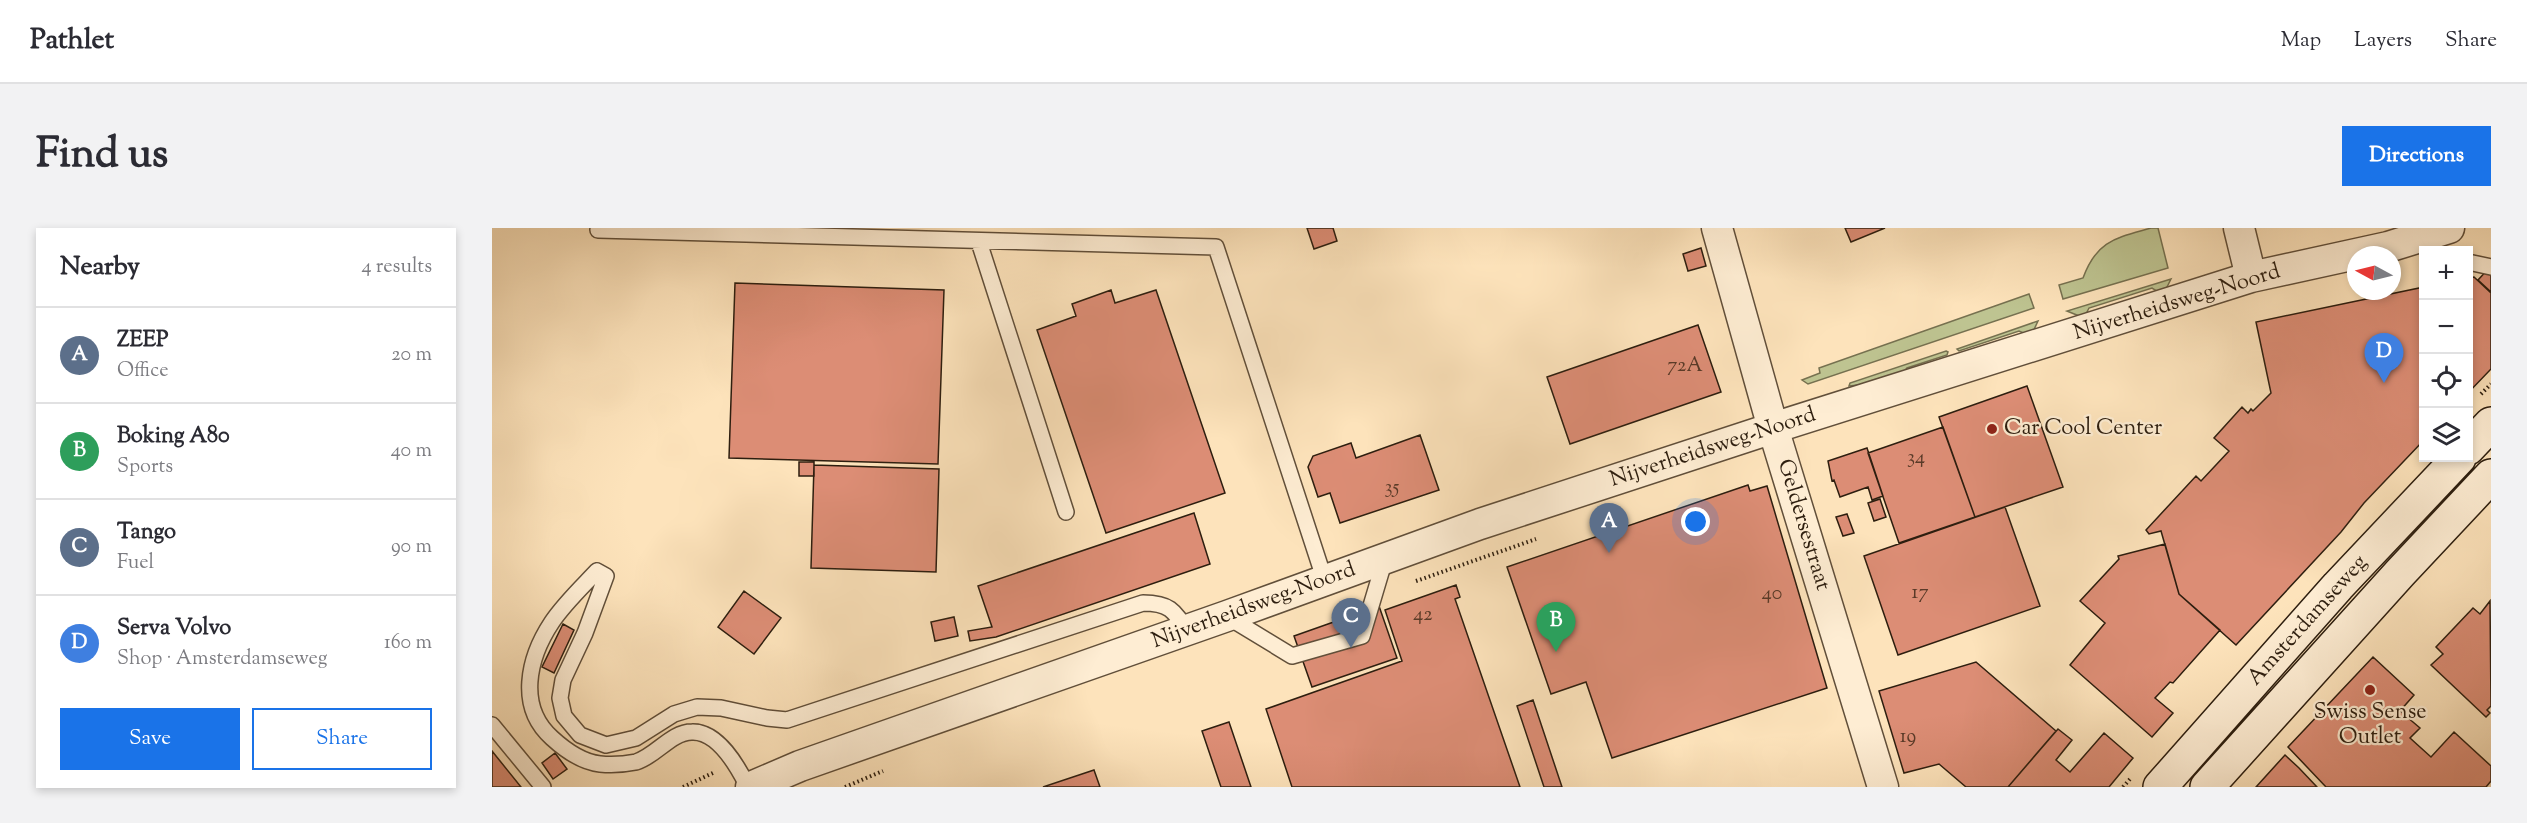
<!DOCTYPE html>
<meta charset="utf-8">
<style>
:root{--surface:#fff;--page:#f2f2f3;--text:#2b2b33;--muted:#7c7c81;--line:#e1e1e2;--accent:#1a73e8}
body{margin:0;font-family:"Sorts Mill Goudy",serif;background:var(--page);color:var(--text)}
.controls{position:absolute;right:18px;top:18px;display:grid;overflow:hidden;border-radius:0px;box-shadow:0 3px 9px #0003}
.controls button{width:54px;height:54px;display:grid;place-items:center;padding:0;border:0;border-bottom:2px solid var(--line);background:var(--surface);color:var(--text);font:30px sans-serif}
.compass{position:absolute;left:1855px;top:18px;width:54px;height:54px;border-radius:50%;background:var(--surface);box-shadow:0 3px 9px #0003;rotate:277deg}
.you{position:absolute;left:1204px;top:294px;width:21px;height:21px;margin:-15px;border:4px solid #fff;border-radius:50%;background:#1a73e8;box-shadow:0 0 0 9px #1a73e833}
.badge{display:grid;place-items:center;width:39px;height:39px;border-radius:50%;background:var(--accent);color:#fff;font-size:20px;font-weight:700}
.pin{position:absolute;translate:-50% -50px;filter:drop-shadow(0 2px 3px #0008)}
.pin::after{content:'';position:absolute;top:32px;width:21px;height:18px;background:inherit;clip-path:polygon(0 0,100% 0,50% 100%)}
.list{margin:0;padding:0;list-style:none}
h2{display:flex;justify-content:space-between;align-items:center;height:78px;margin:0;padding:0 24px;font-size:26px}
h2 small{font-size:20px;font-weight:400;color:var(--muted)}
.list li{display:grid;grid-template-columns:39px 1fr auto;gap:18px;align-items:center;box-sizing:border-box;height:96px;padding:0 24px;border-top:2px solid var(--line)}
.list b{display:block;font-size:22px;white-space:nowrap}
.list p{margin:0;font-size:20px;white-space:nowrap;color:var(--muted)}
.list em{font-size:20px;font-style:normal;color:var(--muted)}
.actions{display:flex;gap:12px;padding:18px 24px}
.actions a{flex:1;padding:14px 0;border:2px solid var(--accent);border-radius:0px;text-align:center;font-size:21px;color:var(--accent)}
.actions .main{background:var(--accent);color:#fff}
.icon{flex:none;width:33px;height:33px;fill:none;stroke:currentColor;stroke-width:2;stroke-linecap:round;stroke-linejoin:round}
.map{position:relative;flex:none;width:1999px;height:559px;overflow:hidden;border-radius:0px}
header{display:flex;align-items:center;gap:36px;box-sizing:border-box;height:84px;padding:0 30px;background:var(--surface);border-bottom:2px solid var(--line)}
header strong{font-size:28px}
nav{display:flex;gap:33px;margin-inline-start:auto;font-size:21px}
.intro{display:flex;align-items:center;justify-content:space-between;box-sizing:border-box;height:144px;padding:0 36px}
h1{margin:0;font-size:42px}
.button{padding:15px 27px;border-radius:0px;background:var(--accent);color:#fff;font-size:21px;font-weight:700}
main{display:flex;gap:36px;padding:0 36px}
aside{flex:1;background:var(--surface);border-radius:0px;box-shadow:0 3px 9px #0003}
.map>svg:first-child{display:block}
.green{fill:#bec491;stroke:#767150;stroke-width:1.5}
.building{fill:#dc8d75;stroke:#2d1e0f;stroke-width:1.5}
.lines{fill:none;stroke-linecap:round;stroke-linejoin:round}
.service-casing{stroke:#614f3a;stroke-width:18}
.minor-casing{stroke:#614f3a;stroke-width:33}
.secondary-casing{stroke:#2d1e0f;stroke-width:36}
.path{stroke:#2d1e0f;stroke-width:4;stroke-dasharray:1.5 3;stroke-linecap:butt}
.service{stroke:#feedd3;stroke-width:15}
.minor{stroke:#feedd3;stroke-width:30}
.secondary{stroke:#feedd3;stroke-width:33}
.poi-dot{fill:#8f2418;stroke:#feedd3;stroke-width:2}
.labels{text-anchor:middle;dominant-baseline:central;stroke-width:4.5;stroke-linejoin:round;paint-order:stroke}
.number-label{font-size:20px;fill:#593a28}
.street-label{font-size:22px;fill:#2d1e0f;stroke:#feedd3}
.poi-label{font-size:22px;fill:#2d1e0f;stroke:#feedd3;text-anchor:start}
</style>
<header>
<strong>Pathlet</strong>
<nav><a>Map</a><a>Layers</a><a>Share</a></nav>
</header>
<div class="intro"><h1>Find us</h1><a class="button">Directions</a></div>
<main>
<aside>
<h2>Nearby<small>4 results</small></h2>
<ul class="list">
<li><span class="badge" style="background:#5c6f8a">A</span><div><b>ZEEP</b><p>Office</p></div><em>20 m</em></li>
<li><span class="badge" style="background:#2e9e5b">B</span><div><b>Boking A80</b><p>Sports</p></div><em>40 m</em></li>
<li><span class="badge" style="background:#5c6f8a">C</span><div><b>Tango</b><p>Fuel</p></div><em>90 m</em></li>
<li><span class="badge" style="background:#3f7fe0">D</span><div><b>Serva Volvo</b><p>Shop · Amsterdamseweg</p></div><em>160 m</em></li>
</ul>
<div class="actions"><a class="main">Save</a><a>Share</a></div>
</aside>
<div class="map">
<svg width="1999" height="559" viewBox="0 0 1999 559">
<rect width="100%" height="100%" fill="#fde3bb"/>
<filter id="stains"><feTurbulence type="fractalNoise" baseFrequency=".00333" numOctaves="4"/><feColorMatrix values="0 0 0 0 .2 0 0 0 0 .09 0 0 0 0 .02 0 0 0 .5 -.17"/></filter>
<radialGradient id="worn" r=".72"><stop offset=".6" stop-color="#630" stop-opacity="0"/><stop offset="1" stop-color="#630" stop-opacity=".3"/></radialGradient>
<path class="green" d="M1659 0H1666L1676 40 1571 71 1567 57 1591 50C1605 12 1624 10 1659 0Z
M1679 51 1671 67 1660 60 1597 80 1592 90 1575 83Z
M1537 66 1542 80 1316 156 1310 152 1328 145 1327 140Z
M1546 93 1539 108 1527 103 1467 123 1465 121Z
M1454 123 1456 124 1455 127 1415 140 1405 153 1357 158 1358 155Z"/>
<path class="building" d="M815 0H841L845 13 822 21Z
M1353 0H1393L1359 14Z
M1209 20 1214 38 1196 43 1191 26Z
M1999 38V64L1986 52Z
M1982 49 1999 65V141L1976 165V50Z
M243 55 452 62 446 236 237 230Z
M1932 59V212L1872 275 1849 304 1744 417 1687 366 1669 303 1657 306 1654 302 1704 248 1709 253 1737 223 1722 210 1750 179 1756 185 1759 181 1761 183 1779 165 1764 94Z
M619 62 623 75 664 62 733 265 614 305 545 102 584 88 580 76Z
M1206 97 1229 164 1078 216 1055 149Z
M1535 158 1571 259 1483 289 1447 189Z
M1451 199 1483 289 1407 315 1376 225Z
M928 207 947 262 848 295 838 265 826 269 816 239 821 228 859 215 864 230Z
M1375 220 1391 268 1380 272 1376 259 1348 269 1342 252 1340 253 1336 233Z
M307 234H322V248H307Z
M322 237 447 241 444 344 319 340Z
M1256 257 1258 263 1275 258 1335 460 1120 530 1094 454 1059 466 1015 339Z
M1388 271 1394 289 1382 293 1376 275Z
M1513 279 1548 378 1406 427 1372 328Z
M702 285 718 336 504 409 478 413 476 403 500 399 486 358Z
M1355 286 1362 305 1351 308 1344 289Z
M1673 316 1687 366 1728 402 1681 455 1678 454 1663 470 1681 485 1660 509 1578 437 1613 395 1588 373 1627 331 1626 328Z
M964 357 968 369 963 371 1028 559H800L774 481 910 433 893 382Z
M252 363 289 390 262 426 226 399Z
M1998 373 1999 478 1995 482 1998 485 1994 489 1939 437 1951 426 1944 419 1981 380 1988 386Z
M887 378 905 430 820 459 802 408Z
M462 389 466 408 443 413 439 394Z
M71 396 82 402 62 445 50 439Z
M1881 429 1922 467 1908 483 1928 500 1918 510 1939 529 1962 504 1999 538V553L1994 559H1834L1796 519Z
M1484 434 1564 503 1516 559H1474L1447 536 1412 545 1387 463Z
M1041 472 1070 559H1052L1025 478Z
M737 494 759 559H729L710 503Z
M1566 501 1580 512 1564 532 1578 544 1612 505 1641 530 1617 559H1516Z
M0 523 29 559H0Z
M63 525 75 541 61 551 50 535Z
M1793 527 1807 540 1825 559H1764Z
M602 542 608 559H551Z"/>
<g class="lines">
<g class="service-casing">
<path id="service" d="M106 2 724 19 833 353
M487 14 574 284
M1976 34 1999 39
M736 389 800 428 870 408 893 331
M0 497 51 559
M256 559C246 539 226 503 200 504 179 504 164 528 144 534 134 536 118 537 108 536 90 534 72 521 60 510 25 479 36 430 60 394 72 376 90 359 105 343L114 348 93 405 71 452 68 470 72 488 88 507 114 517 144 510 182 486 205 479 229 480 275 490 295 492 651 375C677 375 682 382 695 403"/>
</g>
<g class="minor-casing">
<path id="minor" d="M1225 0 1281 200 1391 559
M1747 0 1759 49
M259 559 308 538 735 388 988 296 1281 200 1759 49 1896 19 1957 0"/>
</g>
<g class="secondary-casing">
<path id="secondary" d="M1976 220 1999 196
M1668 559 1846 358 1967 230
M1715 559 1908 345 1999 248"/>
</g>
<path class="path" d="M1989 166 1999 156
M924 353 1044 311
M191 559 223 544
M353 559 391 543
M1631 559 1638 551"/>
<use href="#service" class="service"/>
<use href="#minor" class="minor"/>
<use href="#secondary" class="secondary"/>
</g>
<g class="poi-dot">
<circle cx="1500" cy="201" r="6"/>
<circle cx="1878" cy="462" r="6"/>
</g>
<g class="labels">
<g class="number-label">
<text x="1193" y="138">72A</text>
<text x="1424" y="230">34</text>
<text x="900" y="260">35</text>
<text x="1428" y="365">17</text>
<text x="1280" y="366">40</text>
<text x="931" y="387">42</text>
<text x="1416" y="509">19</text>
</g>
<g class="street-label">
<text transform="translate(1685 75) rotate(-17)">Nijverheidsweg-Noord</text>
<text transform="translate(1221 220) rotate(-18)">Nijverheidsweg-Noord</text>
<text transform="translate(1311 297) rotate(73)">Geldersestraat</text>
<text transform="translate(762 378) rotate(-20)">Nijverheidsweg-Noord</text>
<text transform="translate(1816 393) rotate(-48)">Amsterdamseweg</text>
</g>
<g class="poi-label">
<text x="1512" y="201">Car Cool Center</text>
<text x="1878" y="485" text-anchor="middle">Swiss Sense<tspan x="1878" dy="25">Outlet</tspan></text>
</g>
</g>
<rect width="100%" height="100%" filter="url(#stains)"/>
<rect width="100%" height="100%" fill="url(#worn)"/>
</svg>
<div class="controls">
<button>+</button>
<button>−</button>
<button><svg class="icon" aria-label="locate" viewBox="0 0 24 24"><circle cx="12" cy="12" r="6"/><path d="M12 2v4M12 18v4M2 12h4M18 12h4"/></svg></button>
<button><svg class="icon" aria-label="layers" viewBox="0 0 24 24"><path d="M12 4l9 5-9 5-9-5zM3 14l9 5 9-5"/></svg></button>
</div>
<svg class="compass" viewBox="-18 -18 36 36"><path d="M0-13l5 13h-10z" fill="#e53935"/><path d="M0 13l5-13h-10z" fill="#7c7c81"/></svg>
<div class="you"></div>
<div class="pin badge" style="left:1117px;top:325px;background:#5c6f8a">A</div>
<div class="pin badge" style="left:1064px;top:424px;background:#2e9e5b">B</div>
<div class="pin badge" style="left:859px;top:420px;background:#5c6f8a">C</div>
<div class="pin badge" style="left:1892px;top:155px;background:#3f7fe0">D</div>
</div>
</main>
